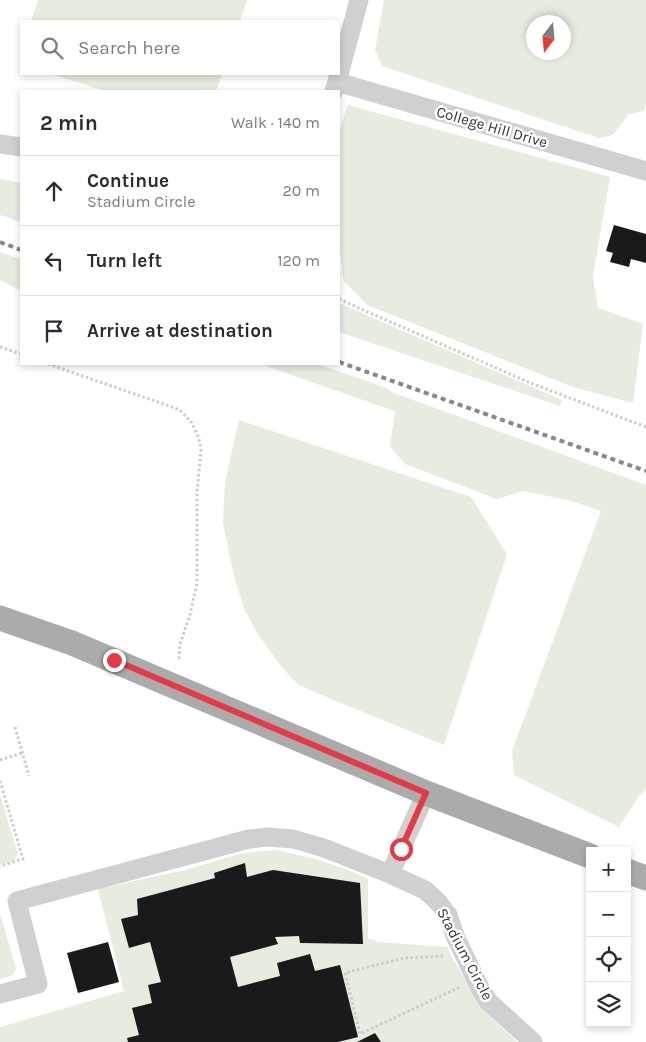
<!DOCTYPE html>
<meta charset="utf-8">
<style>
:root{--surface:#fff;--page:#f2f2f3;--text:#2b2b33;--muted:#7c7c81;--line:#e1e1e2}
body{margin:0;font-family:Karla,sans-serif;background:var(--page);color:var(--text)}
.controls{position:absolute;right:15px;bottom:15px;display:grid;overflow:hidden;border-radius:0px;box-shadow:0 2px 8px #0003}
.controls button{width:45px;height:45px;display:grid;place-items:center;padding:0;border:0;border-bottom:1px solid var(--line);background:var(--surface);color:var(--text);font:25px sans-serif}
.compass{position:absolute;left:526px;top:15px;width:45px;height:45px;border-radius:50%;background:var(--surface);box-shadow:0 2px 8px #0003;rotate:196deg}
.stop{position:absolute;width:15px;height:15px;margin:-11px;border:4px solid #e63946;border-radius:50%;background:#fff}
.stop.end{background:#e63946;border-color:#fff;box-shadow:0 1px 5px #0008}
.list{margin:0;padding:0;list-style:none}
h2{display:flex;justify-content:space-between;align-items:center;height:65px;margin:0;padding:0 20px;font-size:21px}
h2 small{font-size:16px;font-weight:400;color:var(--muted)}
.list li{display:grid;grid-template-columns:32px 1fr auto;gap:15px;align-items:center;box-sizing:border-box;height:70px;padding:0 20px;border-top:1px solid var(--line)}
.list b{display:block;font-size:19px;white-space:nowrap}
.list p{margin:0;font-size:16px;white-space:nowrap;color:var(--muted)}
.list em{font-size:16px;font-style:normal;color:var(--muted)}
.icon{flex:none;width:28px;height:28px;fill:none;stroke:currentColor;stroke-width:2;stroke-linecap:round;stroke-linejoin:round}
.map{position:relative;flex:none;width:646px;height:1042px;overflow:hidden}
.search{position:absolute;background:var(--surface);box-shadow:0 2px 8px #0003;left:20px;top:20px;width:320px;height:55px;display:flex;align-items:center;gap:12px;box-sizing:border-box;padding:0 18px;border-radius:0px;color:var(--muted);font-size:19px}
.panel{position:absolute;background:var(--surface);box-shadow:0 2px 8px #0003;left:20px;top:90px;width:320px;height:275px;border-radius:0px}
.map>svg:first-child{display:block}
.green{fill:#e6ecdf;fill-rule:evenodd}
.building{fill:#1a1a1a}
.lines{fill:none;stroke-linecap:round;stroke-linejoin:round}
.path{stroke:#cdcdcd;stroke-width:3;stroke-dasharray:2.5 2.5;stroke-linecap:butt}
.minor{stroke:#d0d0d0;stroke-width:19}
.major{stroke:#ababab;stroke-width:25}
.rail{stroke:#888;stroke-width:4;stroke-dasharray:5 4;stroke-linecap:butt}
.route{stroke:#e63946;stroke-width:6}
.labels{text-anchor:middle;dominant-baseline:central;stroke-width:5;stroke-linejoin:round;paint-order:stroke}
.street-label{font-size:15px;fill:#333;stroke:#fff}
</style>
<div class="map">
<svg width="646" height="1042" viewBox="0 0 646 1042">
<rect width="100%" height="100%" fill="#fff"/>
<path class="green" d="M38 0H247L240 21H31Z
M384 0H646V104L644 111 629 114 613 135 599 138 382 66 375 50ZM534 22H564V52H534Z
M51 74H222L216 91H105Z
M348 105 610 177 593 276 598 308 643 324 633 403 573 387 367 305 343 280 339 244V132Z
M0 179 21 183V222L0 215Z
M0 252 21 259V291L0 280Z
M339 303 562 400 560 406 339 332Z
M260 364H317L384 387 394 393 646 485V789L639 796 619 827 514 775 512 751 601 511 568 500 523 491 497 499 405 464 390 446 395 411 377 405Z
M239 420 471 497 507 554 444 745 319 694 297 684 281 666 259 636 244 609 233 572 223 523 225 482Z
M0 795 18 854 14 861 0 865Z
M275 850C307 856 338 864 368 879V939L376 940V942L447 947 453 959 485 1011 517 1042H0V1027L124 991 98 889 185 870 243 853Z
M0 913 16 968 13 975 0 979Z"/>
<path class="building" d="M614 225 646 234V263L631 259 629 267 610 262 613 253 606 251Z
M245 863 247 877 273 870 360 883 363 944 300 943 299 936 275 937 278 944 230 957 238 987 280 976 277 963 310 954 315 971 340 965 358 1037 338 1042H128L127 1038 139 1035 132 1008 152 1003 148 985 161 982 150 942 129 948 121 919 138 915 137 899 215 878 214 873Z
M108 942 119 982 78 993 67 953Z
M375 1033 381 1042H357Z"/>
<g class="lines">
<path class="path" d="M339 299 363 310 528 382 646 427
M0 347 21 354
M48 364 175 408 182 412 192 423 199 439 201 450 197 492V583L190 615 180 644 179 660
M15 727 29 776
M0 760 22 753
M0 781 23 859 0 866
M443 956 404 958 345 973 360 1034 460 987"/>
<path class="minor" d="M337 82 646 171
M334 91 337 82 359 0
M0 144 21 147
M390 874 426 793
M0 994 38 984 17 901 249 839 267 837 293 839 324 848 390 874 425 890 438 902 448 915 455 936 479 986 488 1001 533 1042"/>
<path class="major" d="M0 618 72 643 426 793 590 856
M627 871 646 878"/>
<path class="rail" d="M0 242 21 250
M339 362 646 471"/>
</g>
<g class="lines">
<path class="route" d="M114 660 426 793 401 849"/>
</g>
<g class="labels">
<g class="street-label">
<text transform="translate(492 127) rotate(16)">College Hill Drive</text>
<text transform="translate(465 954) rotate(62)">Stadium Circle</text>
</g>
</g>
</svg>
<div class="controls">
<button>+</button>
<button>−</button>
<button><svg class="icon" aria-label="locate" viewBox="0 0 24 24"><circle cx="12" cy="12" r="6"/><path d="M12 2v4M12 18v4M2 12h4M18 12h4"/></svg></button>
<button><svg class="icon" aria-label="layers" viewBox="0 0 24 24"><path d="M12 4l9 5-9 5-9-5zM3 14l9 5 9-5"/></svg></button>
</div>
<svg class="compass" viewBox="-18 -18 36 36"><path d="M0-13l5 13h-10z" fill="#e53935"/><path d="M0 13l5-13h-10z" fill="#7c7c81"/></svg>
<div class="stop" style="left:401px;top:849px"></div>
<div class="stop end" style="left:114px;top:660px"></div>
<div class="search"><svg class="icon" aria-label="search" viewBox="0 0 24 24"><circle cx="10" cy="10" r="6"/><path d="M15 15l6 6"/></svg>Search here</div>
<section class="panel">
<h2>2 min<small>Walk · 140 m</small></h2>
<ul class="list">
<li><svg class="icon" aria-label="ahead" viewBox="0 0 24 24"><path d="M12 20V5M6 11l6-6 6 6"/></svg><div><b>Continue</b><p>Stadium Circle</p></div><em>20 m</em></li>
<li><svg class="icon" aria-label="left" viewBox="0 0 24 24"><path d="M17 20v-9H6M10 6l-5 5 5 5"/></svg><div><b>Turn left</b></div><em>120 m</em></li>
<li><svg class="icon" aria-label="arrive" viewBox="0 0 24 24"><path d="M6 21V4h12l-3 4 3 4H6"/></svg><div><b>Arrive at destination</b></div></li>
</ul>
</section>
</div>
